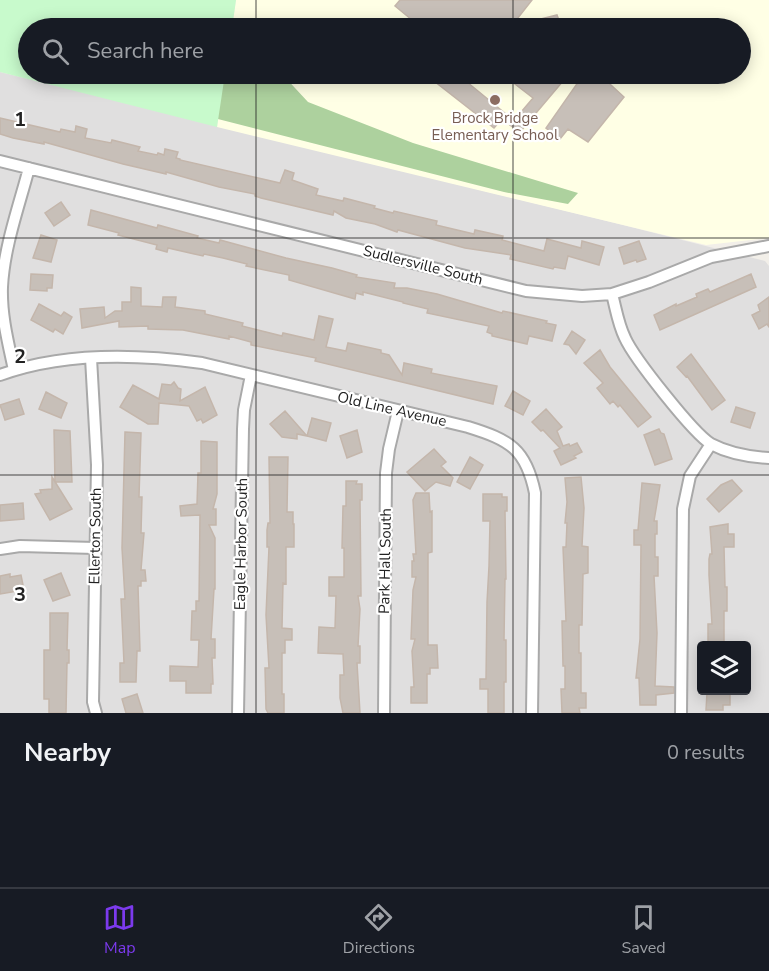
<!DOCTYPE html>
<style>
:root{--surface:#171b24;--page:#20242c;--text:#f1f3f6;--muted:#9ea1a6;--line:#363941;--accent:#7c3aed}
body{margin:0;font-family:"Nunito Sans",sans-serif;background:var(--page);color:var(--text)}
.controls{position:absolute;right:18px;bottom:18px;display:grid;overflow:hidden;border-radius:6px;box-shadow:0 3px 15px #0003}
.controls button{width:54px;height:54px;display:grid;place-items:center;padding:0;border:0;border-bottom:2px solid var(--line);background:var(--surface);color:var(--text);font:30px sans-serif}
.list{margin:0;padding:0;list-style:none}
h2{display:flex;justify-content:space-between;align-items:center;height:78px;margin:0;padding:0 24px;font-size:26px}
h2 small{font-size:20px;font-weight:400;color:var(--muted)}
.icon{flex:none;width:33px;height:33px;fill:none;stroke:currentColor;stroke-width:2;stroke-linecap:round;stroke-linejoin:round}
.map{position:relative;flex:none;width:769px;height:713px;overflow:hidden}
.search{position:absolute;background:var(--surface);box-shadow:0 3px 15px #0003;left:18px;right:18px;top:18px;height:66px;display:flex;align-items:center;gap:15px;box-sizing:border-box;padding:0 21px;border-radius:33px;color:var(--muted);font-size:22px}
.sheet{height:174px;background:var(--surface)}
nav{display:flex;justify-content:space-around;align-items:center;box-sizing:border-box;height:84px;border-top:2px solid var(--line);background:var(--surface);font-size:16px;color:var(--muted)}
nav a{display:grid;justify-items:center;gap:3px}
nav .on{color:var(--accent)}
.map>svg:first-child{display:block}
.residential{fill:#e0dfdf;fill-rule:evenodd}
.education{fill:#ffffe5}
.forest{fill:#add19e}
.park{fill:#c8facc}
.building{fill:#c7bfb8;stroke:#c4b6ab;stroke-width:1.5}
.lines{fill:none;stroke-linecap:round;stroke-linejoin:round}
.street-casing{stroke:#a9a9a9;stroke-width:14}
.street{stroke:#fff;stroke-width:10}
.grid{fill:none;stroke:#222;stroke-width:1.5;stroke-opacity:0.55}
.education-dot{fill:#8d6e63;stroke:#fff;stroke-width:2}
.labels{text-anchor:middle;dominant-baseline:central;stroke-width:4.5;stroke-linejoin:round;paint-order:stroke}
.education-label{font-size:15px;fill:#785e54;stroke:#fff}
.street-label{font-size:15px;fill:#222;stroke:#fff}
.grid-label{font-size:20px;text-anchor:middle;font-weight:bold;fill:#222;stroke:#fff;stroke-width:4.5;stroke-linejoin:round;paint-order:stroke}
</style>
<div class="map">
<svg width="769" height="713" viewBox="0 0 769 713">
<rect width="100%" height="100%" fill="#f2efe9"/>
<path class="residential" d="M0 72 619 224 765 261 769 266V713H0ZM702 646H746V690H702Z"/>
<path class="education" d="M236 0H769V238L706 245 217 127 225 74H740V28H232Z"/>
<path class="forest" d="M42 74H282L308 102 413 143 578 193 568 204 504 192Z"/>
<path class="park" d="M0 0H236L232 28H28V74H225L217 127 0 72Z"/>
<path class="building" d="M400 0H532L510 28H418V25L395 6Z
M557 15 562 28H518L517 25Z
M425 74H473L467 82 506 114 494 128Z
M502 74H569L520 132 510 125 533 98Z
M569 74H599L624 97 588 142 568 129 560 139 546 128 579 81Z
M0 118 60 132 61 129 75 132 76 126 87 129 85 138 111 143 112 140 140 147 138 151 157 155 158 153 164 155 165 149 178 152 176 158 180 159V160L280 183 285 170 294 173 292 180 318 189 316 195 343 201 344 198 375 206 374 208 393 213 394 211 437 221 436 225 474 234 475 230 498 235 503 236 502 240 544 251 547 239 581 248 582 241 604 247 599 265 568 256 565 269 554 267 553 269 510 259 511 255 465 248 398 230 397 232 375 224 346 218 334 211 333 215 261 198 255 196V194L219 187 166 172V174L123 164 44 142V144L13 138 0 134Z
M61 202 70 215 54 226 45 213Z
M91 210 157 228 158 225 198 236 197 238 219 243 220 240 286 258 332 268 357 275 356 277 395 283 394 288H407L437 294 502 313 503 311 547 321 546 323 556 325 552 341 529 336 527 344 492 336V334L487 332 489 326 427 313 428 309 403 303V302L363 292V295L356 293 355 299 289 280V275L246 266 247 264 223 258 204 254 203 256 168 248 167 252 156 249 157 245 118 235 119 233 88 225Z
M41 235 57 240 51 262 33 258Z
M639 241 646 259 637 262 636 260 624 264 619 248Z
M31 274 53 275 52 288H47V291L30 290Z
M751 274 756 287 660 330 654 315 676 304V306L697 297 696 294 708 289 710 292Z
M131 287 141 288V306L162 307 163 297H176L175 307 205 311V314L243 323 242 326 282 336 283 333 314 340 319 316 333 319 326 347 346 351 348 343 381 350V353L389 355 402 375 404 363 432 369 431 373 497 386 493 404 315 361 316 358 251 345V342L229 336V339L183 330 148 329V326L119 327V321L82 328 80 309 104 307 105 318 115 311H122V302H131Z
M769 297V327L767 324 759 329 752 315 760 311 758 305Z
M39 304 61 316 64 312 72 317 63 334 55 329 53 332 31 320Z
M572 331 585 340 576 354 569 345 564 344Z
M600 350 610 367 651 417 638 427 620 405 618 407 613 401 610 404 597 388 603 383 584 363Z
M691 354 725 400 712 410 687 376 686 377 677 367Z
M174 382 178 388 181 389 180 401 205 387 217 415 203 423 201 419 197 421 189 406 159 403 158 424H148L120 407 133 385 159 399 162 384 171 385Z
M513 391 530 401 523 415 505 406Z
M46 392 67 403 61 418 39 409Z
M19 399 24 414 5 420 0 405Z
M736 407 755 413 750 428 731 422Z
M546 409 562 427 557 431 563 446 569 444 570 446 577 443 582 452 574 456 576 458 561 465 554 451 560 448 543 430 541 431 532 422Z
M285 411 307 436 297 434V439L282 437 270 424Z
M312 418 331 423 326 441 307 436Z
M659 429 661 433 664 434 672 459 655 465 644 435Z
M54 430 70 431 72 482H55Z
M357 430 362 452 347 458 340 436Z
M125 432 141 433 139 497H142L141 533H144L141 570H145L146 581H141V586H138L140 651H137L136 682H120V663H124L121 599H125L122 548Z
M201 441 217 442V494L213 509H216V525H209L215 538V589H214L211 639H215V658H212L213 684H211V693H186V681H170V666L198 667 199 640H191L192 611H196V601H199L200 515 181 516 180 506 197 504 198 473H201Z
M434 449 446 462 441 466 453 478 450 486 436 482 425 491 407 472Z
M269 457H288L287 512H293V524H294V547H286V584L283 583 282 628 292 629V640H285V653H282V694H284V713H268L266 709 265 668H269L266 615 269 547H267V530L268 523H270Z
M470 457 483 465 470 489 457 482Z
M52 477 72 509 50 520 35 494 41 493 40 490 52 489Z
M581 477 584 508 582 546 588 547V573L583 574 582 625H579V653H581V693H586V708H579L580 713H562L561 689H565V666H563L562 621H566L563 547H566L567 523H565L567 502 565 478Z
M732 480 742 491 719 512 707 499 721 485Z
M346 481H357L356 484H362V500H360L361 596H358L360 609 358 646H360V663H357L360 713H343L340 698V675H344L343 654 318 653 319 627 335 628 336 596H329V577H344V548H342L343 506H346Z
M642 483 660 485 654 521H657V534H655V557H658V576H654L657 633 655 686 674 687V693L656 695V705H640L639 678H636L640 639 641 545H634V530H638Z
M416 493H429L430 512 432 511V552L428 553V645H437L438 668H430V674H427V703H411V687H414L412 651 415 639H411L413 590 416 577H412V561H414L413 554H416L413 500Z
M483 494H502V497H507V511H505L506 579H505L504 640H506V682H504V713H488V689H480V679H486L487 602 489 566 490 521H483Z
M23 503 24 519 0 521V505Z
M728 524V534H734V547H724L725 587H727V611H724V643H708V624H712L709 575V559L710 554H712L710 527Z
M61 573 70 595 53 601 44 580Z
M10 574V577L21 575 24 590 0 594V576Z
M50 613H68L67 650H69V663H67L66 713H49V699H44V650H50Z
M707 693 730 694V705H723V710H706Z
M137 694 143 713H126L122 699Z"/>
<g class="lines">
<g class="street-casing">
<path id="street" d="M0 161 526 291 582 296 612 294C616 309 618 324 625 338 634 358 693 433 711 444 728 453 750 457 769 458
M612 294 649 282 711 257 769 246
M91 358 97 465 93 702 96 713
M14 370C8 342 1 315 2 287 4 247 19 206 29 168
M0 375C63 352 137 354 202 363L468 427C510 440 526 449 535 493L532 713
M0 549 20 546 95 548
M238 713 243 429 244 410 251 375
M384 713 386 473 389 449 398 411
M681 713 683 509 690 476 711 444"/>
</g>
<use href="#street" class="street"/>
</g>
<path class="grid" d="M256 0V28M513 0V28M256 74V713M513 74V713M0 238H769M0 475H769"/>
<circle class="education-dot" cx="495" cy="100" r="6"/>
<g class="labels">
<g class="education-label">
<text x="495" y="118">Brock Bridge<tspan x="495" dy="17">Elementary School</tspan></text>
</g>
<g class="street-label">
<text transform="translate(423 265) rotate(14)">Sudlersville South</text>
<text transform="translate(392 409) rotate(13)">Old Line Avenue</text>
<text transform="translate(95 536) rotate(-89)">Ellerton South</text>
<text transform="translate(241 544) rotate(-89)">Eagle Harbor South</text>
<text transform="translate(385 561) rotate(-89)">Park Hall South</text>
</g>
</g>
<g class="grid-label">
<text x="20" y="126">1</text>
<text x="20" y="363">2</text>
<text x="20" y="601">3</text>
</g>
</svg>
<div class="controls">
<button><svg class="icon" aria-label="layers" viewBox="0 0 24 24"><path d="M12 4l9 5-9 5-9-5zM3 14l9 5 9-5"/></svg></button>
</div>
<div class="search"><svg class="icon" aria-label="search" viewBox="0 0 24 24"><circle cx="10" cy="10" r="6"/><path d="M15 15l6 6"/></svg>Search here</div>
</div>
<section class="sheet">
<h2>Nearby<small>0 results</small></h2>
<ul class="list">
</ul>
</section>
<nav>
<a class="on"><svg class="icon" aria-label="map" viewBox="0 0 24 24"><path d="M3 6l6-2 6 2 6-2v14l-6 2-6-2-6 2zM9 4v14M15 6v14"/></svg>Map</a>
<a><svg class="icon" aria-label="directions" viewBox="0 0 24 24"><path d="M12 3l9 9-9 9-9-9zM9 14v-3h6M13 9l2 2-2 2"/></svg>Directions</a>
<a><svg class="icon" aria-label="saved" viewBox="0 0 24 24"><path d="M7 4h10v16l-5-4-5 4z"/></svg>Saved</a>
</nav>
